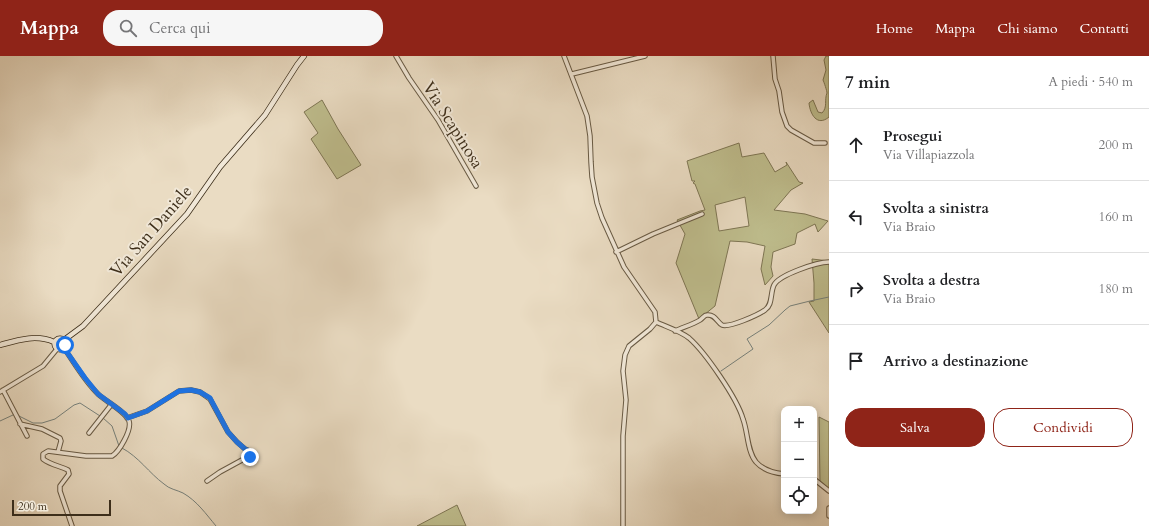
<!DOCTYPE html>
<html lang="it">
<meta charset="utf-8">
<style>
:root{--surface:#fff;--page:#f6f6f6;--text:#202124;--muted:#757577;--line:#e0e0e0;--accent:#8f2418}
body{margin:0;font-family:Cardo,serif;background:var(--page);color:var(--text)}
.controls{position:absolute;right:12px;bottom:12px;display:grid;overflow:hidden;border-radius:8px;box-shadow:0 2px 10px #0003}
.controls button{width:36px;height:36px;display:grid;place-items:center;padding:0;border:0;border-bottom:1px solid var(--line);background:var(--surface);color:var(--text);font:20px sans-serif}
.scale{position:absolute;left:12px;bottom:10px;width:99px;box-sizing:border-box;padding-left:4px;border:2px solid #3d2e1a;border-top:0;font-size:11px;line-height:14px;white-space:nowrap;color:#3d2e1a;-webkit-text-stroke:3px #f1e8d8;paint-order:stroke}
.stop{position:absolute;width:12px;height:12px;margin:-9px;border:3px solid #1a73e8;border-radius:50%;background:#fff}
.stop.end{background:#1a73e8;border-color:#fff;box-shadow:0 1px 4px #0008}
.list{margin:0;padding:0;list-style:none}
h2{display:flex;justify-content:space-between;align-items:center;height:52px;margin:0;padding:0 16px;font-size:17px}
h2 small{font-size:13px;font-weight:400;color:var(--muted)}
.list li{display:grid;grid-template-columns:26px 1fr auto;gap:12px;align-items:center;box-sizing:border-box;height:72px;padding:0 16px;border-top:1px solid var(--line)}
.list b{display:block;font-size:15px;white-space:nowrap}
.list p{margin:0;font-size:13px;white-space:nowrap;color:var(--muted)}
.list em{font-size:13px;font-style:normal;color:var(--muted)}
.actions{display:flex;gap:8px;padding:12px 16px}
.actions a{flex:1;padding:9px 0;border:1px solid var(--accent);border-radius:16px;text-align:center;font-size:14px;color:var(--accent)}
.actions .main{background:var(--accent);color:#fff}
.icon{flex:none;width:22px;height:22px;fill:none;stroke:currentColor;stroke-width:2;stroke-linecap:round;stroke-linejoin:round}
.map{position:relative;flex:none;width:829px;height:470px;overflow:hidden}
header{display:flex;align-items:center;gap:24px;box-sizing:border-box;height:56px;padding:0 20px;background:var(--accent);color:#fff}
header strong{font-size:19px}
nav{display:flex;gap:22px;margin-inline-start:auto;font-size:14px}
.search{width:280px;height:36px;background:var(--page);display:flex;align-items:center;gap:10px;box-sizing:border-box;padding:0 14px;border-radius:16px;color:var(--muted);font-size:15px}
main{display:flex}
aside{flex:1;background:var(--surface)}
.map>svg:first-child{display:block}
.green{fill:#bfbe8e;stroke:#7e7654;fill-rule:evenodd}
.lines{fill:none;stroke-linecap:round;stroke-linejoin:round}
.stream{stroke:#76817c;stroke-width:1}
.street-casing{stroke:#685a44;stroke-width:5.5}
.secondary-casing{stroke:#3d2e1a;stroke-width:6}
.street{stroke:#f1e8d8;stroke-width:3.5}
.secondary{stroke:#f1e8d8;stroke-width:4.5}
.route{stroke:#1a73e8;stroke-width:5}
.labels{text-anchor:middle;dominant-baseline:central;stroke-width:4;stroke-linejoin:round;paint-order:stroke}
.street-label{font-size:17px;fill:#3d2e1a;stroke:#f1e8d8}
</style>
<header>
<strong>Mappa</strong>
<div class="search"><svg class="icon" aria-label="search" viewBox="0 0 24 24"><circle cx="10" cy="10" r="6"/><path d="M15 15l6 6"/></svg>Cerca qui</div>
<nav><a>Home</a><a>Mappa</a><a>Chi siamo</a><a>Contatti</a></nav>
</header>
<main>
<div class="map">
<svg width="829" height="470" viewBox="0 0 829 470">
<rect width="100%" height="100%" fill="#eadcc3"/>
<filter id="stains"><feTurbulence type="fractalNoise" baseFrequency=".005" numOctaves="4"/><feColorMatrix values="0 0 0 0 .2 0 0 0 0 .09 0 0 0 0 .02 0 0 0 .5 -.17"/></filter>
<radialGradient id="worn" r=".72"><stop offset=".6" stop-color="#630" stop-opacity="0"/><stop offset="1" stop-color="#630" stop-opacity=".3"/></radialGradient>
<path class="green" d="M826 0H829V61C817 71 810 58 809 47L813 44 818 56 822 57C828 51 824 44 827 37 827 35 824 26 823 24L826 14 824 4Z
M322 44 338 73 361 109 337 123 311 83 318 77 304 56Z
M739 87 742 101 764 97 775 116 787 109 786 106 799 126 803 127 791 134 774 154 805 158 828 165 818 176 815 168 797 177 795 188 773 196 771 211 773 220 765 229 761 213 765 190 747 186 730 185 715 250 699 263 676 207 685 178 677 164 700 155 705 154 695 128 693 127 695 125H692L687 105ZM745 141 749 170 719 175 715 149Z
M812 203 829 205V277L809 246 814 245V227Z
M819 361 829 366V435L820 427Z
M457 449 466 470H417Z"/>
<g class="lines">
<path class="stream" d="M721 315 753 293 747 283 769 269 785 254 790 250 810 245 829 241
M19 360 33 367H42L55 363 74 349 80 347 100 360
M103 362 112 370 119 390
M0 365 13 359
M122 392C139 401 149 417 164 428 169 433 177 434 183 437 197 445 206 458 216 470"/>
<g class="street-casing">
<path id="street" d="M396 0 409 22 438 64 476 130
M564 0 587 60 590 80 591 106 592 121 597 147 602 162 624 211 655 256 656 266
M773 0 775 23 779 35 782 56 787 70 791 74 814 87H825
M572 18 645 0
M616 196 653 178 702 158
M656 266C667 271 680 275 689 282 705 296 737 342 743 363 748 376 747 395 756 406 763 414 774 417 784 418
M675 275C683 271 692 269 700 264 703 262 704 259 707 259 715 258 717 266 722 269 729 272 758 259 765 254 773 249 770 237 774 229 779 219 817 206 829 206
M64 292C75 308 85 326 99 339 107 346 126 356 129 365 132 374 119 396 112 400H86L48 395 43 398V403C51 409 60 410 68 414L69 418 60 430V435L72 470
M3 334 27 380
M0 336 43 310 57 293
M127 362 147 355 179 335 191 334 200 336 210 343 228 376 237 386 245 393 252 396 250 401 242 404 220 416 207 425
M20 368 42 373 60 382 61 385 58 396
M89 377 111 349
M814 423 829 435
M829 452V460
M623 470V380L626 344 623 315 625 299 629 290 650 273 656 266"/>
</g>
<g class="secondary-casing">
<path id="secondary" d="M54.5 288a5.5 5.5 0 1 1 11 0a5.5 5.5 0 1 1-11 0Z
M64 284 83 270 187 158 220 111 265 59 297 9 304 0
M0 289C18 284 36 278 54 286"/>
</g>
<use href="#street" class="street"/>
<use href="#secondary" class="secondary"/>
</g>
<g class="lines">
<path class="route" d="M65 289 64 292 85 322 98 338 125 358 128 362 147 355 179 335 191 334 200 336 210 342 228 376 237 386 245 393 252 396 250 401"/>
</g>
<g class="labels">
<g class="street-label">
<text transform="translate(453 69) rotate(58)">Via Scapinosa</text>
<text transform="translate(151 175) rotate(-49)">Via San Daniele</text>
</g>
</g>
<rect width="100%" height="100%" filter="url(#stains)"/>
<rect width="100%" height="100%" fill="url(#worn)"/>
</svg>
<div class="controls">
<button>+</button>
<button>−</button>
<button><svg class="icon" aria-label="locate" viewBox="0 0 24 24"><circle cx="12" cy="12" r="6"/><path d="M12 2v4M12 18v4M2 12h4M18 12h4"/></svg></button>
</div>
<div class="scale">200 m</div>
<div class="stop" style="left:65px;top:289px"></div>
<div class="stop end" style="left:250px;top:401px"></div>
</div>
<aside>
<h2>7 min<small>A piedi · 540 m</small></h2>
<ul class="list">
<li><svg class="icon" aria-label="ahead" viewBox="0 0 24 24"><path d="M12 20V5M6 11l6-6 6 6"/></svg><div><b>Prosegui</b><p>Via Villapiazzola</p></div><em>200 m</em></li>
<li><svg class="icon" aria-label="left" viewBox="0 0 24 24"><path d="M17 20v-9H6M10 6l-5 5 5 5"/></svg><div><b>Svolta a sinistra</b><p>Via Braio</p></div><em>160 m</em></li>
<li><svg class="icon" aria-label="right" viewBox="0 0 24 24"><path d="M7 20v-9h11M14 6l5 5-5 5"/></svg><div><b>Svolta a destra</b><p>Via Braio</p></div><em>180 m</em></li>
<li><svg class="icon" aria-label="arrive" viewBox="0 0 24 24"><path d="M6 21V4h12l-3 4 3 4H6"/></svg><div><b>Arrivo a destinazione</b></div></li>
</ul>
<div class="actions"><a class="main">Salva</a><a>Condividi</a></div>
</aside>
</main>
